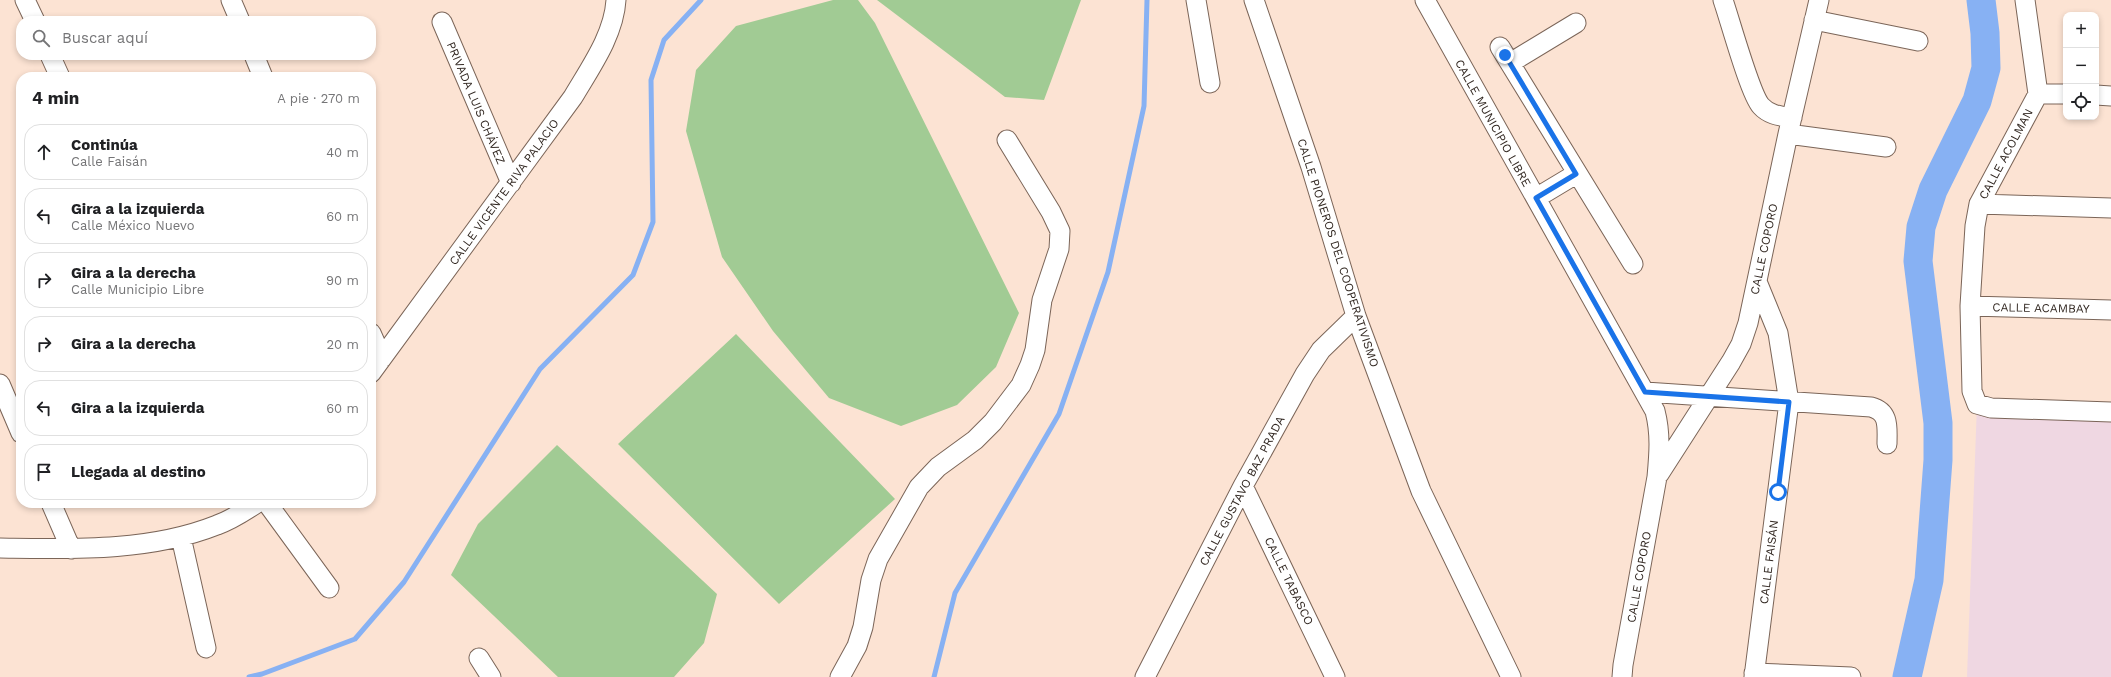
<!DOCTYPE html>
<html lang="es">
<meta charset="utf-8">
<style>
:root{--surface:#fff;--page:#f2f2f2;--text:#202124;--muted:#757577;--line:#e0e0e0}
body{margin:0;font-family:"Work Sans",sans-serif;background:var(--page);color:var(--text)}
.controls{position:absolute;right:12px;top:12px;display:grid;overflow:hidden;border-radius:8px;box-shadow:0 2px 6px #0003}
.controls button{width:36px;height:36px;display:grid;place-items:center;padding:0;border:0;border-bottom:1px solid var(--line);background:var(--surface);color:var(--text);font:20px sans-serif}
.stop{position:absolute;width:12px;height:12px;margin:-9px;border:3px solid #1a73e8;border-radius:50%;background:#fff}
.stop.end{background:#1a73e8;border-color:#fff;box-shadow:0 1px 4px #0008}
.list{margin:0;padding:0;list-style:none}
h2{display:flex;justify-content:space-between;align-items:center;height:52px;margin:0;padding:0 16px;font-size:17px}
h2 small{font-size:13px;font-weight:400;color:var(--muted)}
.list li{display:grid;grid-template-columns:26px 1fr auto;gap:12px;align-items:center;box-sizing:border-box;height:56px;margin:0 8px 8px;padding:0 8px;border:1px solid var(--line);border-radius:16px}
.list b{display:block;font-size:15px;white-space:nowrap}
.list p{margin:0;font-size:13px;white-space:nowrap;color:var(--muted)}
.list em{font-size:13px;font-style:normal;color:var(--muted)}
.icon{flex:none;width:22px;height:22px;fill:none;stroke:currentColor;stroke-width:2;stroke-linecap:round;stroke-linejoin:round}
.map{position:relative;flex:none;width:2111px;height:677px;overflow:hidden}
.search{position:absolute;background:var(--surface);box-shadow:0 2px 6px #0003;left:16px;top:16px;width:360px;height:44px;display:flex;align-items:center;gap:10px;box-sizing:border-box;padding:0 14px;border-radius:16px;color:var(--muted);font-size:15px}
.panel{position:absolute;background:var(--surface);box-shadow:0 2px 6px #0003;left:16px;top:72px;width:360px;height:436px;border-radius:16px}
.map>svg:first-child{display:block}
.industrial{fill:#efd7e2}
.green{fill:#a1cb94}
.lines{fill:none;stroke-linecap:round;stroke-linejoin:round}
.stream{stroke:#87b1f3;stroke-width:5}
.river{stroke:#87b1f3;stroke-width:29}
.minor-casing{stroke:#7b6558;stroke-width:21}
.minor{stroke:#fff;stroke-width:19}
.route{stroke:#1a73e8;stroke-width:5}
.labels{text-anchor:middle;dominant-baseline:central;stroke-width:4;stroke-linejoin:round;paint-order:stroke}
.street-label{font-size:12px;fill:#322822;stroke:#fff}
</style>
<div class="map">
<svg width="2111" height="677" viewBox="0 0 2111 677">
<rect width="100%" height="100%" fill="#fce3d3"/>
<path class="industrial" d="M1977 404 2111 412V677H1967Z"/>
<path class="green" d="M833 0H858L875 23 1019 313 996 367 957 405 901 426 829 398 773 331 722 257 686 131 696 70 736 26Z
M877 0H1081L1044 100 1005 97Z
M736 334 895 499 779 604 618 444Z
M557 445 717 594 704 643 674 677H558L451 575 478 524Z"/>
<g class="lines">
<path class="stream" d="M249 677 262 674 355 639 404 582 540 369 633 275 653 222 651 80 664 40 701 0
M934 677 955 593 1059 414 1108 272 1144 106 1147 0"/>
<path class="river" d="M1907 677 1929 580 1938 460V423L1918 261 1921 227 1933 190 1977 101 1986 68 1985 33 1981 0"/>
<g class="minor-casing">
<path id="minor" d="M25 0 35 21
M231 0 240 21
M1196 0 1210 83
M1254 0 1311 167 1356 316 1421 491 1511 677
M1425 0 1655 411C1661 434 1659 455 1657 477L1623 665 1622 677
M1723 0C1730 20 1750 94 1761 106 1769 115 1780 116 1792 118
M2025 0 2038 94 1979 204 1975 226 1970 306 1972 391 1977 404 1991 408 2111 412
M1814 20 1918 41
M442 22 511 183
M1500 47 1633 264
M50 55 60 77
M254 55 263 77
M1510 63 1576 23
M2038 94H2066
M2096 95 2111 96
M1788 134 1886 147
M1536 198 1576 174
M1979 204 2111 208
M1970 306 2111 310
M371 333 382 358
M371 373 573 97C590 68 614 35 616 0
M0 384 21 433
M1645 392 1871 407C1890 412 1887 428 1887 444
M1659 474 1731 362 1741 344 1748 323 1788 134 1819 0
M1243 486 1335 677
M51 503 71 549
M267 503 329 588
M181 537 206 648
M0 548C72 549 149 552 217 525 231 520 245 511 257 503
M479 658 491 677
M1754 673 1851 677
M840 677 857 646 863 627 871 580 878 559 919 487 938 467 975 440 993 422 1021 385 1030 365 1035 350 1042 300 1059 249 1060 231 1051 212 1007 140
M1145 677 1243 486 1305 374 1321 350 1356 316
M1754 677 1789 402 1778 333 1758 284"/>
</g>
<use href="#minor" class="minor"/>
</g>
<g class="lines">
<path class="route" d="M1505 55 1576 174 1536 198 1645 392 1789 402 1778 492"/>
</g>
<g class="labels">
<g class="street-label">
<text transform="translate(476 103) rotate(67)">PRIVADA LUIS CHÁVEZ</text>
<text transform="translate(1493 123) rotate(61)">CALLE MUNICIPIO LIBRE</text>
<text transform="translate(2006 154) rotate(-62)">CALLE ACOLMAN</text>
<text transform="translate(504 192) rotate(-54)">CALLE VICENTE RIVA PALACIO</text>
<text transform="translate(1764 249) rotate(-78)">CALLE COPORO</text>
<text transform="translate(1338 253) rotate(72)">CALLE PIONEROS DEL COOPERATIVISMO</text>
<text transform="translate(2041 308) rotate(1)">CALLE ACAMBAY</text>
<text transform="translate(1242 491) rotate(-62)">CALLE GUSTAVO BAZ PRADA</text>
<text transform="translate(1769 562) rotate(-83)">CALLE FAISÁN</text>
<text transform="translate(1639 577) rotate(-80)">CALLE COPORO</text>
<text transform="translate(1289 581) rotate(64)">CALLE TABASCO</text>
</g>
</g>
</svg>
<div class="controls">
<button>+</button>
<button>−</button>
<button><svg class="icon" aria-label="locate" viewBox="0 0 24 24"><circle cx="12" cy="12" r="6"/><path d="M12 2v4M12 18v4M2 12h4M18 12h4"/></svg></button>
</div>
<div class="stop" style="left:1778px;top:492px"></div>
<div class="stop end" style="left:1505px;top:55px"></div>
<div class="search"><svg class="icon" aria-label="search" viewBox="0 0 24 24"><circle cx="10" cy="10" r="6"/><path d="M15 15l6 6"/></svg>Buscar aquí</div>
<section class="panel">
<h2>4 min<small>A pie · 270 m</small></h2>
<ul class="list">
<li><svg class="icon" aria-label="ahead" viewBox="0 0 24 24"><path d="M12 20V5M6 11l6-6 6 6"/></svg><div><b>Continúa</b><p>Calle Faisán</p></div><em>40 m</em></li>
<li><svg class="icon" aria-label="left" viewBox="0 0 24 24"><path d="M17 20v-9H6M10 6l-5 5 5 5"/></svg><div><b>Gira a la izquierda</b><p>Calle México Nuevo</p></div><em>60 m</em></li>
<li><svg class="icon" aria-label="right" viewBox="0 0 24 24"><path d="M7 20v-9h11M14 6l5 5-5 5"/></svg><div><b>Gira a la derecha</b><p>Calle Municipio Libre</p></div><em>90 m</em></li>
<li><svg class="icon" aria-label="right" viewBox="0 0 24 24"><path d="M7 20v-9h11M14 6l5 5-5 5"/></svg><div><b>Gira a la derecha</b></div><em>20 m</em></li>
<li><svg class="icon" aria-label="left" viewBox="0 0 24 24"><path d="M17 20v-9H6M10 6l-5 5 5 5"/></svg><div><b>Gira a la izquierda</b></div><em>60 m</em></li>
<li><svg class="icon" aria-label="arrive" viewBox="0 0 24 24"><path d="M6 21V4h12l-3 4 3 4H6"/></svg><div><b>Llegada al destino</b></div></li>
</ul>
</section>
</div>
